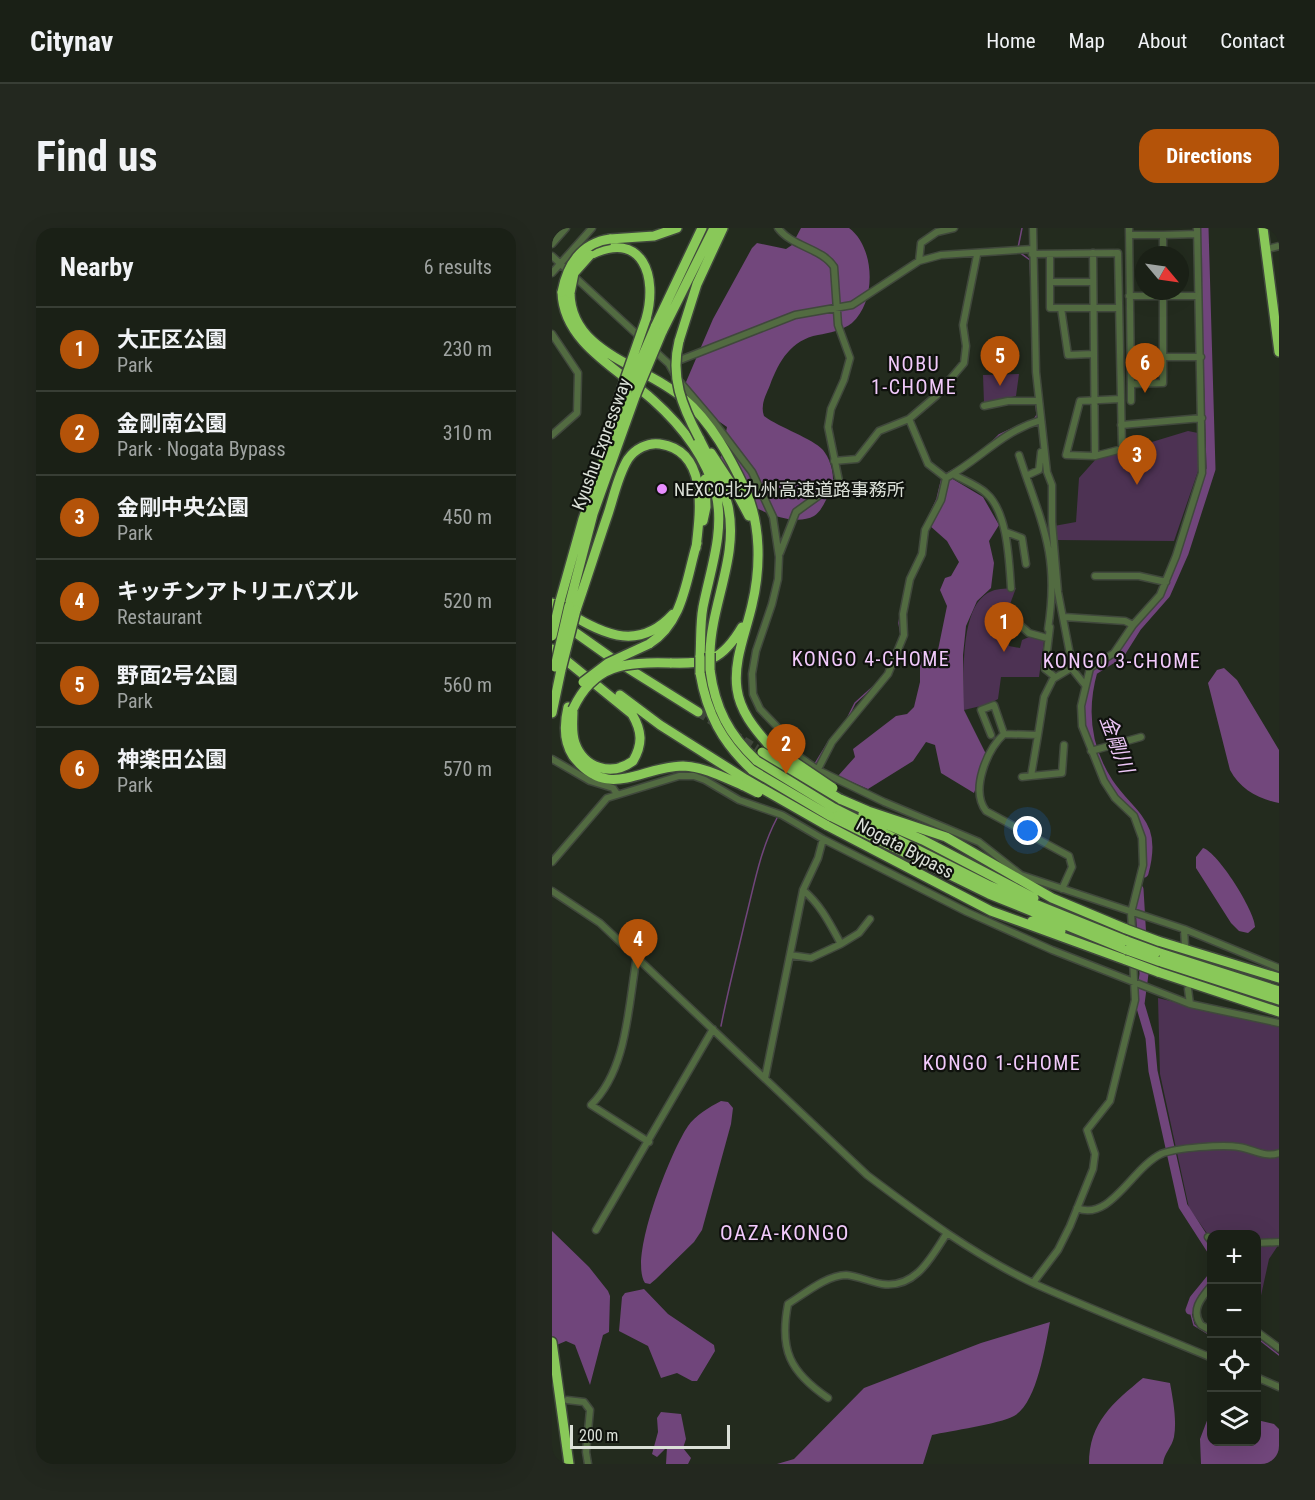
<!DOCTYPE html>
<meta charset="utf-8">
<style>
:root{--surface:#1a2016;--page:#23281f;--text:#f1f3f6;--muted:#9fa3a1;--line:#383e35;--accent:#b45309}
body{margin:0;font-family:"Roboto Condensed","Noto Sans JP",sans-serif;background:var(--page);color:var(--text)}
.controls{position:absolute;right:18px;bottom:18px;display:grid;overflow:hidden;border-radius:12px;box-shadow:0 6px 24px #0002}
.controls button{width:54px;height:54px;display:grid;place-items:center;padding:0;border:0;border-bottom:2px solid var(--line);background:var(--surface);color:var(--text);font:30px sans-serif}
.compass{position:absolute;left:583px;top:18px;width:54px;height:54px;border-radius:50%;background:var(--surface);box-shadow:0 6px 24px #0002;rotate:119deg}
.scale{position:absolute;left:18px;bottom:15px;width:160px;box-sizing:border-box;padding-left:6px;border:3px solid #dbe0d8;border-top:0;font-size:16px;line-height:21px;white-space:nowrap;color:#dbe0d8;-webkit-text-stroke:4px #0f120d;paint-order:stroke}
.you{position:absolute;left:476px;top:603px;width:21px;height:21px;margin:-15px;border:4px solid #fff;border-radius:50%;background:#1a73e8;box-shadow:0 0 0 9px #1a73e833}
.badge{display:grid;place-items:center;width:39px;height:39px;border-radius:50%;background:var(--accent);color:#fff;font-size:20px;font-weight:700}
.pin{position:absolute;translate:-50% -50px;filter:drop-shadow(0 2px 3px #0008)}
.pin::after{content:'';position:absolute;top:32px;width:21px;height:18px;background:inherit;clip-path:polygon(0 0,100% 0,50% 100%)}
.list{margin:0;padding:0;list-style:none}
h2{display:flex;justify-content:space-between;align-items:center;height:78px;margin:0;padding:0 24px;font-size:26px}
h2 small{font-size:20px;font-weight:400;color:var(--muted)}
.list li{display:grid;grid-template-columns:39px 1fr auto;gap:18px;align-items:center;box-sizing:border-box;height:84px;padding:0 24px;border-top:2px solid var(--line)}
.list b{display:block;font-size:22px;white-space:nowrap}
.list p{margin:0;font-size:20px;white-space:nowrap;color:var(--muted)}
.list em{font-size:20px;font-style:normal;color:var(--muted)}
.icon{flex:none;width:33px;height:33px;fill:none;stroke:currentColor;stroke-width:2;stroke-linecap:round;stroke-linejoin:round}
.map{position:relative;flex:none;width:727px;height:1236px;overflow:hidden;border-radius:18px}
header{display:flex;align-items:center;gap:36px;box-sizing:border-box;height:84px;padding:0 30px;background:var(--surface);border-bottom:2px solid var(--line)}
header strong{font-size:28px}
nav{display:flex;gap:33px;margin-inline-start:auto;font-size:21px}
.intro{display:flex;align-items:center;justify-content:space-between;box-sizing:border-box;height:144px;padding:0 36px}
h1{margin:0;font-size:42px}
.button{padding:15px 27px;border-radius:18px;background:var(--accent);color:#fff;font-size:21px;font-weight:700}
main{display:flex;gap:36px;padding:0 36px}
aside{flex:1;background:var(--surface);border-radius:18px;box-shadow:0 6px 24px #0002}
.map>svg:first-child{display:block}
.green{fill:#4d3253}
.forest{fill:#72477c}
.water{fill:#70457b}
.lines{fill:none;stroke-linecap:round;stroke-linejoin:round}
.stream{stroke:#70457b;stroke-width:1.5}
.river{stroke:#70457b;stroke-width:9}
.highway-tunnel{stroke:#3f463a;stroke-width:9;stroke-dasharray:9 4.5;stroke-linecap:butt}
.minor-casing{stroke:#40483c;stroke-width:9}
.highway-casing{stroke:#40483c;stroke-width:12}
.minor{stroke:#526b41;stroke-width:6}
.highway{stroke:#89c859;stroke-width:9}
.highway-bridge-casing{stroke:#40483c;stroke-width:12;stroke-linecap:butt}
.highway-bridge{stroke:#89c859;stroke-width:9}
.poi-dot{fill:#e88eff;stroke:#0f120d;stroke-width:2}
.labels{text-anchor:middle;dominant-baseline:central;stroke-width:4.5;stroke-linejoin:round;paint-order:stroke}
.street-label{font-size:18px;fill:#dbe0d8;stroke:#0f120d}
.poi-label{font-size:18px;fill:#dbe0d8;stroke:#0f120d;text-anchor:start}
.neighbourhood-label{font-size:20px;letter-spacing:1.5px;fill:#f2cafc;stroke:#0f120d}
.water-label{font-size:20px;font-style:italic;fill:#edc7f7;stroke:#0f120d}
.quarter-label{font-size:21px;letter-spacing:1.5px;fill:#f2cafc;stroke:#0f120d}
</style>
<header>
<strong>Citynav</strong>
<nav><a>Home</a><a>Map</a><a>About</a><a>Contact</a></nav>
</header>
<div class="intro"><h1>Find us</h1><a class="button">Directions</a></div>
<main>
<aside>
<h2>Nearby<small>6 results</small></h2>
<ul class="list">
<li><span class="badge">1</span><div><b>大正区公園</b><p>Park</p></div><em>230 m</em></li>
<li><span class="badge">2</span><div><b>金剛南公園</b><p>Park · Nogata Bypass</p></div><em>310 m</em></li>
<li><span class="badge">3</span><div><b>金剛中央公園</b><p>Park</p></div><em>450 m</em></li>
<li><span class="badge">4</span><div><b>キッチンアトリエパズル</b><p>Restaurant</p></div><em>520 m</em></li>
<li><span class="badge">5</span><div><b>野面2号公園</b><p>Park</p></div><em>560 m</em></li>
<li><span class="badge">6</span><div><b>神楽田公園</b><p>Park</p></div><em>570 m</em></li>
</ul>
</aside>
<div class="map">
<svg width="727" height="1236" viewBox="0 0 727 1236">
<rect width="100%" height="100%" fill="#232b1e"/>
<path class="green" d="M467 146 464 168 432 175 431 147Z
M636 203 646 205V243L622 313 503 312 502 298 524 294 527 250 544 231Z
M464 360 454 387 457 418 468 420 470 412 477 409 492 413 487 449C474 449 462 449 449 449L446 471 437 476 412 482C412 452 406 375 440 363 447 360 456 361 464 360Z
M606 770 727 799V1016L717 1031 705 1086 704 1006H660L659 1011 637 980 608 846Z"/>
<path class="forest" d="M249 0H297C323 19 325 73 300 95 291 102 277 105 266 107 239 112 227 133 218 157 214 167 208 177 212 188 228 200 260 210 271 222 279 232 284 250 279 261 275 270 270 283 262 288 236 302 190 273 168 260V232L175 199 136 172 134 154 161 91 200 20 205 15 234 21 240 17Z
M399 250 431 269 447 297 437 313 442 335 439 360 425 373 414 398 411 427 412 482 435 528 422 565 389 545 383 517 374 514 361 533 316 561 286 548 303 529 301 521 344 488 355 486 362 479 368 454V424L386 422 395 378 388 362 393 350 399 348 407 334 395 313 377 297 396 252Z
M672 440 685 452 727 522V575C706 571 688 561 678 542L656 455 665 442Z
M651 620C666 624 704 685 703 699L696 705 687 703 679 695 644 640V629Z
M169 873 176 874 181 880 179 896 150 1002 142 1014 104 1051 98 1056 93 1055C76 1030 119 923 136 898 143 888 157 879 169 873Z
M498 1094C493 1119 485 1175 462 1188 447 1196 398 1203 380 1207L371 1236H225L242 1231 312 1160 429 1115Z
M591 1150 618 1155C621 1172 625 1192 622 1209 620 1219 612 1225 611 1236H537C537 1194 561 1175 591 1150Z
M659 1182 660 1214H704L705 1192 722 1196 727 1201V1236H649L648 1211Z"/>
<path class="water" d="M0 1003 37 1039 56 1063 58 1068 57 1104 51 1107 38 1157 23 1117 14 1113 0 1119Z
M92 1061 116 1086 162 1117 163 1123 145 1153H140L125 1145 109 1150 96 1118 67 1103 70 1069 73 1065Z
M109 1184 129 1186 134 1211 131 1220 139 1230 136 1236H114L115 1219 105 1229 100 1226 106 1204 105 1190Z"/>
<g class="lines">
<path class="stream" d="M466 20 470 0
M467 24 478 32 484 172
M482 192 485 187 484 177
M438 216 447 207 472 195
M394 246 413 235
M371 301 385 271 390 250
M349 407 347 395 349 382
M295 491 303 475 324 456
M263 536 277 513
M169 798C176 762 185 728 193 693 202 658 208 622 225 590
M638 1082 642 1097 660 1108
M704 1109 727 1127"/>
<path class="river" d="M592 645C606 594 581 590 557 555 534 520 530 482 541 443L568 426 585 399 614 366 632 325 659 241 652 0
M587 661 592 746 588 776 598 810 601 843 631 978 660 1023
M638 1082 642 1071 660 1049"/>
<path class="highway-tunnel" d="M146 484 205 521"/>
<g class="minor-casing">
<path id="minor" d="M226 0C240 19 270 20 282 39L286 97 298 130 292 152 279 181 276 199 287 253 244 284 228 325
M481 0 484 144 495 244 500 257V294L506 364 521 442 533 457
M577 0 579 156 611 155V129H649
M577 7H611
M0 16 14 0
M716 21 727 18
M541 25 543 228
M480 26 566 25 570 221 543 228 514 227 528 173 568 171
M498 26V80H566
M611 27V7L645 6
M0 28 117 136 122 145
M367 33 369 15 385 4 402 0
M0 45 40 0
M498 54H541
M611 63V129
M577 68H646
M509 80 516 127 541 126
M0 106 26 145 25 185 0 207
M123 134 243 87 300 77 367 33 389 27 481 21
M128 154 162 194 200 244 221 289 227 329 226 351 220 376 204 423 200 446 201 466 208 481 233 507 245 527 266 542 332 574 427 614 469 647 632 701 727 740
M579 156V173
M432 178 456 173H487
M569 197 650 190
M467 227 474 248 487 242 489 224
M282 233 305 231 327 203 357 191
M401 246C411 252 425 257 434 265 456 284 457 333 459 360
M474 248C495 307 506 337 496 401
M394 250 376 236 357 191 384 168 412 135 414 118 411 97 425 27
M454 304 470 310 474 336
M543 348H587L614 354
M512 389 573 393 581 397
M469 398 477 405 495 410
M498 399 493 441 503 449
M439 507 429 482 442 477 452 506
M486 507 479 548 510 545 512 517
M539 523 589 509
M0 531 38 553 61 560 65 566
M265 543 280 514 336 446 352 407 351 386 358 351 370 326 373 302 389 272 394 250C430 230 449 204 489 192
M470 549 479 548
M0 634 55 570 127 548H142L153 552 187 572 230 587 271 611 415 684 500 722 638 776 727 795
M510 661 520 639 517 628 434 583C418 562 435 522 452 506L486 507 492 469 501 451 521 439
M0 663 48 695 315 947C368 987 422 1027 483 1056 541 1082 601 1105 660 1130
M632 701 633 717
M289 716 307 705 318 691
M581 717 579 685 591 637 590 610 582 588 563 570 552 553 530 498 529 478 538 440 562 425 581 397 608 367 624 328 650 245 645 0
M238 727 259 730 289 716C278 696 269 677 251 662
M85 728C76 777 76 841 39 877L97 914
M636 761 638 776
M213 850 251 662 266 630 271 611
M525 980C558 994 580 940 609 926 623 920 671 916 687 919 701 921 712 930 727 925
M44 1002 161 801
M656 1009 660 1014
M704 1015 727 1014
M481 1055 506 1022 518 998 541 941 543 926 535 902 558 873 583 772 581 733
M660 1057C650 1069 638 1082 649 1097L660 1103
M704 1103 727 1120
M704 1149 727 1159
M276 1170C238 1144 227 1122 236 1076 252 1066 275 1047 294 1047 306 1048 318 1054 330 1056 364 1061 380 1028 395 1005
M15 1172 32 1174 38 1182 34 1224 36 1236"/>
</g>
<g class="highway-casing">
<path id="highway" d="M711 0 727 124
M58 11 102 8 125 0
M38 27C91 1 106 49 94 91
M10 64C11 115 68 142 101 172 129 197 154 229 164 266 173 303 158 343 151 379 148 395 149 412 148 429
M18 65C19 126 94 137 132 171 159 194 178 229 193 261 209 296 209 339 200 377 194 404 181 433 185 461 188 483 202 500 216 516
M103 99 150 0
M110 104 162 0
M127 113 145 56 171 0
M60 190 71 157
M147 210C158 232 170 254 176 278 187 328 159 376 158 425
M159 225 182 260 197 288
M151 293 154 279 153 251
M8 373 31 291 77 160
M0 375C40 399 81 430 121 386
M17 378 41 286 84 166
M24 382C35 350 45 318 56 286 62 268 66 247 76 231 83 221 96 214 108 216 157 223 148 285 144 320
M0 388 58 429 146 484
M97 416C132 394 134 351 145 315
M0 421 80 486C90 503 91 516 81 533 59 549 32 540 23 515 19 504 21 493 21 481
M118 435C156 436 170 433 190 399
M158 442C163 480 177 507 205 533
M148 445C155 486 170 514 200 542
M68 467 108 497 195 552
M16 479C12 496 11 513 21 528 56 574 89 538 131 538 153 539 173 550 192 558
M0 485 9 442
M288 571 316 583 394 609 500 670 574 701
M282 580 438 658 575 713
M311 586 371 612 482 670
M278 588 437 666 575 722
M274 597 439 683 574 732
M480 693 509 703
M606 713 727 750
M605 724 727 763
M606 733 727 772
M606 744 727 784
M0 1114 17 1236"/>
</g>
<use href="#minor" class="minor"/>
<use href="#highway" class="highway"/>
<g class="highway-bridge-casing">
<path id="highway-bridge" d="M10 64C15 37 29 15 58 11
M18 65 22 45 38 27
M127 113C118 149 130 178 147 210
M71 157 94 91
M77 160 103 99
M84 166 110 104
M0 408 8 373
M148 429V445
M3 439 17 378
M9 442 24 382
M158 442V425
M31 454 56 435 97 416
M21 481C42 436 73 434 118 435
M216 516 281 560
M210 524 288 571
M205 533 282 580
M200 542 278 588
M195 552 274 597
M192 558 206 565
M574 701 606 713
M575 713 605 724
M575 722 606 733
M574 732 606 744"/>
</g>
<use href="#highway-bridge" class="highway-bridge"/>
</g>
<circle class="poi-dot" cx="110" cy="261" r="6"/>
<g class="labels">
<g class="street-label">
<text transform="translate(49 216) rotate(-70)">Kyushu Expressway</text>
<text transform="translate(353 620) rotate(28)">Nogata Bypass</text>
</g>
<g class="poi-label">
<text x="122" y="261">NEXCO北九州高速道路事務所</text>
</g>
<g class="neighbourhood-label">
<text x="362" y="136">NOBU<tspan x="362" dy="23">1-CHOME</tspan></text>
<text x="319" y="431">KONGO 4-CHOME</text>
<text x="570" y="433">KONGO 3-CHOME</text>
<text x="450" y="835">KONGO 1-CHOME</text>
</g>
<g class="water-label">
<text transform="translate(565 516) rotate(69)">金剛川</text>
</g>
<g class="quarter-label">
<text x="233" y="1005">OAZA-KONGO</text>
</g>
</g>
</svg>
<div class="controls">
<button>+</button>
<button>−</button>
<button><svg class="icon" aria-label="locate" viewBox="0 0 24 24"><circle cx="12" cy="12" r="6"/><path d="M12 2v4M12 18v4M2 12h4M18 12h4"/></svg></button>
<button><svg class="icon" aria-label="layers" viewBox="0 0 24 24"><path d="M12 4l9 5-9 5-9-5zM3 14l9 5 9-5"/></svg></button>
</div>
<svg class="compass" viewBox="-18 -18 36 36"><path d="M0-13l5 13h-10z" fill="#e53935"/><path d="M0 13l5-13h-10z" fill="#9fa3a1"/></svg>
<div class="scale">200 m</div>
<div class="you"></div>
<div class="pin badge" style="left:452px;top:424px">1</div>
<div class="pin badge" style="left:234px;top:546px">2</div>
<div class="pin badge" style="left:585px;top:257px">3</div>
<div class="pin badge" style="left:86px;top:741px">4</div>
<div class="pin badge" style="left:448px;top:158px">5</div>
<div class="pin badge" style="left:593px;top:165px">6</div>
</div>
</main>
